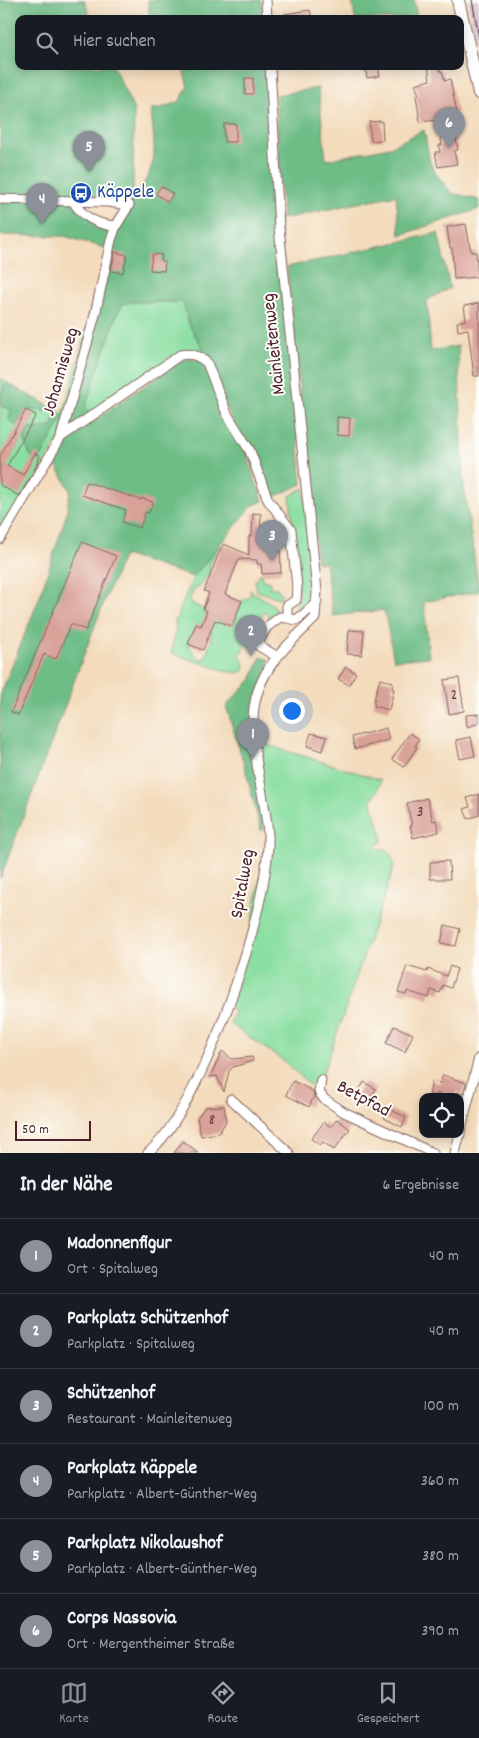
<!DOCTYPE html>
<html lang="de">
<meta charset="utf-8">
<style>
:root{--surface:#171b24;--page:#242831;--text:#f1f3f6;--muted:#9ea1a6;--line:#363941;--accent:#8c9099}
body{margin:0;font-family:Dekko,sans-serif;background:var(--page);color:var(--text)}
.controls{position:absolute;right:15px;bottom:15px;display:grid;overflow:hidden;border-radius:10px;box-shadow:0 2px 12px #0003}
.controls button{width:45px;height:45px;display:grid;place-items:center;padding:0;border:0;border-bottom:1px solid var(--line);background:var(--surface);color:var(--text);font:25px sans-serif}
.scale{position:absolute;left:15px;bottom:12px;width:76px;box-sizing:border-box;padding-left:5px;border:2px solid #4a1f2b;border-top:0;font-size:14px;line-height:18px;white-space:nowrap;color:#4a1f2b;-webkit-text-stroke:4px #fdfcf7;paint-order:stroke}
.you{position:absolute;left:291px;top:710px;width:18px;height:18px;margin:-12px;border:4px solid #fff;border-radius:50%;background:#1a73e8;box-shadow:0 0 0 8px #1a73e833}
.badge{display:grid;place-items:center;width:32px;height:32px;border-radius:50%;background:var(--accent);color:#fff;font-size:16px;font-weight:700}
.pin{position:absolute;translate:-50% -41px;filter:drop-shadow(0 1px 2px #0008)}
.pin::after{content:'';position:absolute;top:26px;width:18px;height:15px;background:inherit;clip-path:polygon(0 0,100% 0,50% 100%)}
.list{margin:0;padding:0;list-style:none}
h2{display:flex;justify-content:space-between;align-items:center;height:65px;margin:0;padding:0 20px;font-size:21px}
h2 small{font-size:16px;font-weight:400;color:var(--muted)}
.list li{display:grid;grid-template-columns:32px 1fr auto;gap:15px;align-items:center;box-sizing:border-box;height:75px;padding:0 20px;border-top:1px solid var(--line)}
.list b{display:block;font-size:19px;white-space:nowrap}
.list p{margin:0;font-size:16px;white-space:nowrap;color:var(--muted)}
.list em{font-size:16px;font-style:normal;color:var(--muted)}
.icon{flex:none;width:28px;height:28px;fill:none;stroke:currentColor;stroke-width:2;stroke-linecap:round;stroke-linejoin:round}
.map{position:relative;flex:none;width:479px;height:1153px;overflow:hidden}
.search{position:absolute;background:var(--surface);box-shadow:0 2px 12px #0003;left:15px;right:15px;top:15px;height:55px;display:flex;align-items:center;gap:12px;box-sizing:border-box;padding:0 18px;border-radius:10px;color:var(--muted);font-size:19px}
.sheet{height:515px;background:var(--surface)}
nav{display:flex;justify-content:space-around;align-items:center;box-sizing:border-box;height:70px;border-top:1px solid var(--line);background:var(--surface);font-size:14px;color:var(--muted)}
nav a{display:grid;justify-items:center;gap:2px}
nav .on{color:var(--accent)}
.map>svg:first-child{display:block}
.industrial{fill:#d0bdcc}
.green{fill:#89dea1;stroke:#6a7e66;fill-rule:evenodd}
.forest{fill:#6ebd87;stroke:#5c6e59}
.building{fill:#d9a299}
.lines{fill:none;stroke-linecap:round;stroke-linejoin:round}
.minor-casing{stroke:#85615d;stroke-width:11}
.secondary-casing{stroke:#85615d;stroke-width:14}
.minor{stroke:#fff;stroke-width:9}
.secondary{stroke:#fff;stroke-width:12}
.tram{stroke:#4a1f2b;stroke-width:1}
.labels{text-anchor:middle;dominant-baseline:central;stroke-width:4;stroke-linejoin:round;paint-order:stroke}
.number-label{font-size:16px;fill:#6e4046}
.transit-label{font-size:19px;fill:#164399;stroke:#fdfcf7;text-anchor:start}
.street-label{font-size:19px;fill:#4a1f2b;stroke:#fdfcf7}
</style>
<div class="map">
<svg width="479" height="1153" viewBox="0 0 479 1153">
<rect width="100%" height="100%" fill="#fdfcf7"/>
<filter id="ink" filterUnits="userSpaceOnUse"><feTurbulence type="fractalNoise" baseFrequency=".02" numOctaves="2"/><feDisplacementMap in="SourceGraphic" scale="10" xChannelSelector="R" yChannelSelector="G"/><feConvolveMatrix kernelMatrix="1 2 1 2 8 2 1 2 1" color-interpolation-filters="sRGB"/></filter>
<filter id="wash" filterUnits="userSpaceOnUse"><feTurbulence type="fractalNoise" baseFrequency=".0096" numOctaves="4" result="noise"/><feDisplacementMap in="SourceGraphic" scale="20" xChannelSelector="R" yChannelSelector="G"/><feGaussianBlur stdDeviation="1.12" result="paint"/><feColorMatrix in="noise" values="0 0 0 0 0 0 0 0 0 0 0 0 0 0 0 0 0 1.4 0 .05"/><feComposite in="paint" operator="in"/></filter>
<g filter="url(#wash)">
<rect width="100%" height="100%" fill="#f3dbbb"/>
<path class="industrial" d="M468 0H479V59L472 23Z"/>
<path class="green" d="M109 249 61 437 0 538V379L63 414Z
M131 302H183C185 310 187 319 190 326 196 338 206 349 207 363L186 354 92 415 85 407 117 314 123 304Z
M304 488 314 599 302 612 291 618 299 600 290 496Z
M219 546 210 564 209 574 198 588H195L189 602 207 611 205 616 232 626 242 601 251 596 250 590 272 604 277 612 269 618 266 611 247 636 251 637 240 655 245 665 244 670 240 673 228 672 171 653 176 629 175 622 193 577ZM196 624 211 630V641L204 660 197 657 188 644Z
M259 574H262V580L270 582V588H277L281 594V599L257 591 255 581Z
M254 741 381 780 376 794 371 800 382 836V842L376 845 378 850 383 849 391 853 394 867 328 1059 320 1079H314L319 1080 314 1089 284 1061 230 1024 234 1013 229 1003 247 948 268 836Z"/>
<path class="forest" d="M0 0H84L91 19H19V66H113L134 110 133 197 69 194 21 196 0 195Z
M148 0H261L262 19H150Z
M352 0H414L417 19H355Z
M179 66H266L302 484 268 500 207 363C206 349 196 338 190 326 187 319 185 310 183 302H131L123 304 117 314 85 407 92 415 61 437 109 249 64 236 0 235V199L73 201 77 208 110 226C126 208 148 185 153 161 156 145 152 126 151 109H158L179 102 188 87 183 68Z
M318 88 326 160 390 147 424 130 430 162 436 174 452 193 479 200V209L400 235 396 195 282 219 276 95Z
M438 233 450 288 427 300 431 351 458 346 464 487 479 591 424 602 429 657 394 660 384 610 333 616 325 562 317 563 287 267Z
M187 359 200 361 207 369 227 423 245 452 263 501 252 506 193 577 124 555 106 596 0 879V696L40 596 66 516 70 490 53 459 65 440 181 361Z
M8 384 51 407 46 412 39 410H26L18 423 15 425 9 420 11 409 2 407 1 399 4 385Z
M55 410 64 415 39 461C27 457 28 448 24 437L28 429 51 427 54 423Z
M261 657 270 660 254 707 264 829 261 831 244 764 226 706 251 680Z"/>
<g id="blocks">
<path class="building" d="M310 10 312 19H284V14Z
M378 66 380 76 367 78 365 67Z
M428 66H438L440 71H442L445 81 450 79 457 113 452 115 458 150 454 151 457 164 438 167 435 152H440L439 145H442L438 120 420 122 416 95H419L415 84 430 80Z
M245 78H253V94H245Z
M382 121 383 140 371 141 369 122Z
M224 124H236V142H224Z
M161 186 173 194 168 202 156 194Z
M466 224 471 252H476L478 277 454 279 452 248H450L447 227Z
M115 252 127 255 123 273 111 271Z
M152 254 162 255 161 261 165 262 164 271 150 270Z
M479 303V376H474L468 329 458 331 457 322 466 320 464 306Z
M26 410 36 415 7 466 23 475 35 453 40 456 34 471 19 496 0 485V456Z
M337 417 350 418 349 436 337 435Z
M87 482 141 500V498L153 502 149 513 145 512 140 528 122 522 126 510 82 495Z
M253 513 261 514 260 535H280L281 573 262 574 261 564H257V560L239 559 225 594 242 601 232 626 215 620 203 650 188 644 196 624 201 626 207 611 203 609 209 593 204 591 221 548 224 544 249 555V536H252Z
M82 542 116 556 86 630 71 624 56 659 44 654 18 715 11 712Z
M349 630 364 631 362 655 347 654Z
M346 667 356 673 349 685 338 679Z
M459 678 464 711 449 714 444 680Z
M380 679 393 682 392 689H394L389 710 374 706 375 704 373 703Z
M479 714V723L467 727 466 715Z
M386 728 389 740 355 749 352 737Z
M311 733 327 737 322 751 307 746Z
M410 733 419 739 415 746 417 747 404 767 392 759Z
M471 737 475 756 460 759 456 740Z
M479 794V815L468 819 464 809 470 807 467 798Z
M427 798 433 821 436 820 439 832 413 838 410 826H412L407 803Z
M449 861 450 879H430V862Z
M445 925 460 929 456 946 441 943Z
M407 966 427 972 428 969 446 976 450 966 457 969 451 988 443 985 440 993 431 990 429 998 407 991 406 994 398 992Z
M394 1026 413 1034 405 1052 386 1043Z
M222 1051 232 1059 252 1057 253 1061 233 1067 229 1071 224 1092 217 1076 210 1077Z
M443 1075 466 1083 463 1094 457 1092 455 1097H448L437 1093 436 1096 429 1094 432 1081 440 1083Z
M293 1081 313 1091 314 1096 309 1107 286 1095Z
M364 1082 376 1089 367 1106 354 1099Z
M224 1106 226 1121 219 1133 201 1136 197 1118 205 1107Z
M389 1109 406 1117 402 1127 384 1118Z
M337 1119 350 1129 334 1150 323 1142 320 1145 311 1139 324 1122 331 1127Z
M183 1141 199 1153H174Z"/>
</g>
</g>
<g filter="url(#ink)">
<use href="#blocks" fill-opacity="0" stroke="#85615d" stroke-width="1"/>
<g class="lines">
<g class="minor-casing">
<path id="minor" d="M266 0 267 19
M0 199 108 202 129 205 116 226 111 240 95 315 61 437 0 539
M73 201C82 217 98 225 116 226
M61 437 180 355C191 353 198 355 207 363L227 414 250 451 268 500 291 530 297 587 296 600 287 606V618L280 617 267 627 259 640V646L276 656
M287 618 296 620 303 615 317 602
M321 1080 319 1092 324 1099 344 1112 433 1153
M231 1099 289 1153
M460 1132 479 1058
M148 1153C202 1109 271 904 268 835 265 794 249 747 254 707 260 667 288 645 315 618L317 591 279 228 270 66
M455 1153 460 1134"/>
</g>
<g class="secondary-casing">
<path id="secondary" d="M458 0 479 93"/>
</g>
<use href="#minor" class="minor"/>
<use href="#secondary" class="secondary"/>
<path class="tram" d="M472 0 479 37"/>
</g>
</g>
<defs>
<g id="bus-disc" transform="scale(1.125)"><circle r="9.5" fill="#1a4fb4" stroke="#fdfcf7"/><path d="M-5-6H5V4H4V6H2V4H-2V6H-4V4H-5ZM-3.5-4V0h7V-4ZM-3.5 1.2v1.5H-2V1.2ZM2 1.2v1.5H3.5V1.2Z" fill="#fff"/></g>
</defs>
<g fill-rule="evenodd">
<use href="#bus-disc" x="81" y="193"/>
</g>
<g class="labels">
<g class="number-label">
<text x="454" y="695">2</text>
<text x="420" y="812">3</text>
<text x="212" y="1120">8</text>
</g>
<g class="transit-label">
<text x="97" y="193">Käppele</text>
</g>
<g class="street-label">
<text transform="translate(275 344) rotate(-96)">Mainleitenweg</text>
<text transform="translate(62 372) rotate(-74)">Johannisweg</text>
<text transform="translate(244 884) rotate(-80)">Spitalweg</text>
<text transform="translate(363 1100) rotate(28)">Betpfad</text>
</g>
</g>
</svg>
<div class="controls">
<button><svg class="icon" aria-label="locate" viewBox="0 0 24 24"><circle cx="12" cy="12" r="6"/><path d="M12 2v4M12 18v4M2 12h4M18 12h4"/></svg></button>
</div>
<div class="scale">50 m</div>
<div class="you"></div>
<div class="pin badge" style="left:253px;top:759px">1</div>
<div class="pin badge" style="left:251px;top:656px">2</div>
<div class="pin badge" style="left:272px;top:561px">3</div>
<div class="pin badge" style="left:42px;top:224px">4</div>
<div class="pin badge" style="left:89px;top:172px">5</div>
<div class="pin badge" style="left:449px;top:148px">6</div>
<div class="search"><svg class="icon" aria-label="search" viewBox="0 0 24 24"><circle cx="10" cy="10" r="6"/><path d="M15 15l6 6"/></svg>Hier suchen</div>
</div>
<section class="sheet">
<h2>In der Nähe<small>6 Ergebnisse</small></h2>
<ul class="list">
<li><span class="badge">1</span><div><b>Madonnenfigur</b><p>Ort · Spitalweg</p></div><em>40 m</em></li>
<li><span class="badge">2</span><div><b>Parkplatz Schützenhof</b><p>Parkplatz · Spitalweg</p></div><em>40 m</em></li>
<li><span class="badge">3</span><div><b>Schützenhof</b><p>Restaurant · Mainleitenweg</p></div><em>100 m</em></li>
<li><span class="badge">4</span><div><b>Parkplatz Käppele</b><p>Parkplatz · Albert-Günther-Weg</p></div><em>360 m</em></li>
<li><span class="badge">5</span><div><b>Parkplatz Nikolaushof</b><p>Parkplatz · Albert-Günther-Weg</p></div><em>380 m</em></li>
<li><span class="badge">6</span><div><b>Corps Nassovia</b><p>Ort · Mergentheimer Straße</p></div><em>390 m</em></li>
</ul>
</section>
<nav>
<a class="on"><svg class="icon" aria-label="map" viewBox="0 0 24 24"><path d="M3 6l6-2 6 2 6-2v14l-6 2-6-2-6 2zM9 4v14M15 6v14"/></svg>Karte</a>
<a><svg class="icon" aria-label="directions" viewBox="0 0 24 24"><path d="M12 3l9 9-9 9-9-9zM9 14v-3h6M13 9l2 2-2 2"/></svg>Route</a>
<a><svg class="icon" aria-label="saved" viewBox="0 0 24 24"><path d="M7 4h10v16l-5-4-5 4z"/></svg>Gespeichert</a>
</nav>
